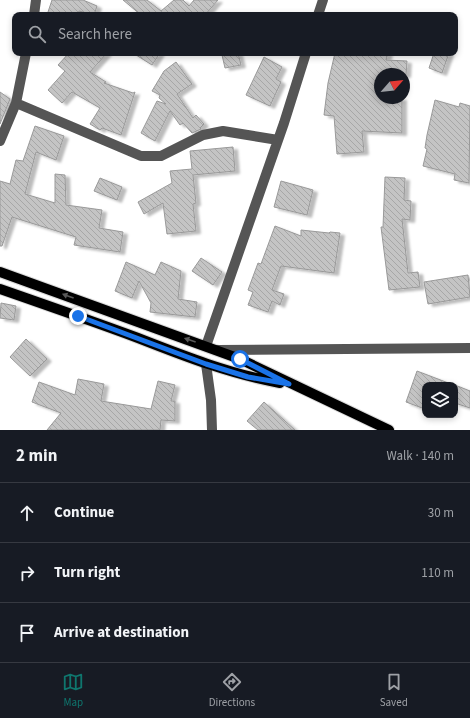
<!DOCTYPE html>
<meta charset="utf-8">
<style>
:root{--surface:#171b24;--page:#242831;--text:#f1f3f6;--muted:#9ea1a6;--line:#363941;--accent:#0f766e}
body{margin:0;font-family:"Source Sans 3",sans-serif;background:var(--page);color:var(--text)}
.controls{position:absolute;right:12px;bottom:12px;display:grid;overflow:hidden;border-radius:8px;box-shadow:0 2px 6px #0003}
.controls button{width:36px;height:36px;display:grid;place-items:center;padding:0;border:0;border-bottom:1px solid var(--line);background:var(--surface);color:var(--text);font:20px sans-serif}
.compass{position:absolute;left:374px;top:68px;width:36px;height:36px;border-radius:50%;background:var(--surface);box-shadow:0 2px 6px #0003;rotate:62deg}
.stop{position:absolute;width:12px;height:12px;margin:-9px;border:3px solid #1a73e8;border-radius:50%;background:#fff}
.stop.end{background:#1a73e8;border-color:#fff;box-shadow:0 1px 4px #0008}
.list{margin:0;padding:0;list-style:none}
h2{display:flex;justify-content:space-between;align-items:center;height:52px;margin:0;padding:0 16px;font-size:17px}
h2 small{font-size:13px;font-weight:400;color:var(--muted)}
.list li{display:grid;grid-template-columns:26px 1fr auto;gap:12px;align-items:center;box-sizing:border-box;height:60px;padding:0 16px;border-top:1px solid var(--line)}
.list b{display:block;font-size:15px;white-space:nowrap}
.list em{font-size:13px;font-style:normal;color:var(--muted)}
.icon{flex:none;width:22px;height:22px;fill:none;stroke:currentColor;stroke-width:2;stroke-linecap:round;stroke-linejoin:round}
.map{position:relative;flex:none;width:470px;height:430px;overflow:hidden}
.search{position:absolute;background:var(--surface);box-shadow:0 2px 6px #0003;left:12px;right:12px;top:12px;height:44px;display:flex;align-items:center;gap:10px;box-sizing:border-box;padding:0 14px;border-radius:8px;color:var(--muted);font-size:15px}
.sheet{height:232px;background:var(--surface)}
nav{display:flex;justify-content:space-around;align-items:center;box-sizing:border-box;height:56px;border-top:1px solid var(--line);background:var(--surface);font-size:11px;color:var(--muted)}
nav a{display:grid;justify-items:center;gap:2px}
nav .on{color:var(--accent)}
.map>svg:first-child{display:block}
.building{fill:url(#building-back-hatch);stroke:#999;filter:url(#shadow)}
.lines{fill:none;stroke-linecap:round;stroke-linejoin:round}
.major-casing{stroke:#dbdbdb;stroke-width:12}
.minor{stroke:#555;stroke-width:10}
.major{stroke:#000;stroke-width:10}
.oneway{fill:#595959}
.route{stroke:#1a73e8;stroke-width:5}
</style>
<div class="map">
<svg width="470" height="430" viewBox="0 0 470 430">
<defs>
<pattern id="building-back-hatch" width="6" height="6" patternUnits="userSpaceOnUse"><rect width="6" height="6" fill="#c4c4c4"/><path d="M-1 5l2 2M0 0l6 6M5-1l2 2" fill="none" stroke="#a7a7a7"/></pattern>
<filter id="shadow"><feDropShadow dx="4.5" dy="2.5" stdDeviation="1" flood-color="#0004"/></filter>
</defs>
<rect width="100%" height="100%" fill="#fff"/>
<path class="building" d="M52 0H83L97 6 94 15 79 11 78 15H47Z
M123 0H147L161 11 174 0H183L189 6 194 0H218L205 15H141Z
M69 53H107L90 72 106 82 104 83 133 93 135 92 121 135 102 128 100 130 90 124 100 108 72 92 62 103 48 90 65 71 58 65Z
M133 53H160L152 65Z
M230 53H238L241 65 225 68 222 55Z
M335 53H388L386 60 407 61 406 75 380 74V98H402V133L362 131 364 152 337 154 334 116 324 115 328 83Z
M434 53H449L442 73 429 68Z
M264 57 282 67 276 79 281 82 270 106 246 95Z
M176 62 192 84 177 94 193 118 196 115 204 124 200 128 201 129 192 133 183 123 180 125 170 111 155 141 141 133 157 101 166 104 159 98 160 95 152 91 164 71Z
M0 92 10 99 0 124Z
M435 100 459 107 460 103 470 106 469 183 454 180 455 174 423 166 427 149 425 148 427 135Z
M35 126 64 136 56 160 36 152 25 194 55 203V174L65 175 66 205 102 210 99 228 123 232 120 252 74 245 76 237 12 217 2 246H0V181L10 184 16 160 23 161Z
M233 147 235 171 193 175 196 203 193 204 196 231 167 234 163 203 144 214 138 202 172 183 170 171 192 169 190 151Z
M385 177 405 178 404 200 411 201 410 220 402 219 408 273 418 272 420 287 389 290 381 227H383Z
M100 178 122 187 117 200 94 191Z
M281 181 313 190 307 215 274 207Z
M275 226 301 236V230L329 233 330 232 340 233 334 273 281 266 272 290 284 294 280 305 272 301 268 312 248 305 253 292 248 290 258 263 261 264Z
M201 258 222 272 213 285 192 271Z
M126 262 155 275 161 262 181 271 178 299 197 302 195 317 150 312 151 303 139 281 132 298 115 291Z
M468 275 470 297 428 304 424 282Z
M1 303 16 306 14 320 0 318Z
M26 339 47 359 30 376 10 357Z
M417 371 451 384 425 385V409L406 402Z
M78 379 104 384 101 401 151 409 158 381 175 385 171 401H175V421L161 420 160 430H47L61 413 32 402 39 382 75 395Z
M455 385 470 391V408L455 403Z
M264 402 295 430H258L247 421Z"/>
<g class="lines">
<g class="major-casing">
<path id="major" d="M0 272 240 359 389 430
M0 289C46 305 92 321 138 338 184 356 230 374 280 383"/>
</g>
<path class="minor" d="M34 15 36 0
M318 15 323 0
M16 103 141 156H161L203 135 223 131 278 140
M0 141 16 103 26 53
M206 346 284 123 306 53
M218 350 470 348
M206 364 211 400 212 430"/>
<use href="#major" class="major"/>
</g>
<defs><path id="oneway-solid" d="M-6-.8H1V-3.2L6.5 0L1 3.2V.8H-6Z"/></defs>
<g class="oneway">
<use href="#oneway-solid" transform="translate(68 296) rotate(-160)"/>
<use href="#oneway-solid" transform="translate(190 340) rotate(-161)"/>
</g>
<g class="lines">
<path class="route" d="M78 316 206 364 248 377 289 384 240 359"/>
</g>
</svg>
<div class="controls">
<button><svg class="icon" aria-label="layers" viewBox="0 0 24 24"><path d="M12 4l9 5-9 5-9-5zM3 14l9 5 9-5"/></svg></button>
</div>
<svg class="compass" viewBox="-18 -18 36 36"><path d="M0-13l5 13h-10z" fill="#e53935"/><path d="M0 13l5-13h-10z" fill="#9ea1a6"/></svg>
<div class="stop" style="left:240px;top:359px"></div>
<div class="stop end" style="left:78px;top:316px"></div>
<div class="search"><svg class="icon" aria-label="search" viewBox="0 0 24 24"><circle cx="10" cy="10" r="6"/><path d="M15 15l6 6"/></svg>Search here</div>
</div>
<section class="sheet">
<h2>2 min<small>Walk · 140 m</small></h2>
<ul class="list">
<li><svg class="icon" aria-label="ahead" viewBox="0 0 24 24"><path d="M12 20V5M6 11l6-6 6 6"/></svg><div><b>Continue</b></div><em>30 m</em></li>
<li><svg class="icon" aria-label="right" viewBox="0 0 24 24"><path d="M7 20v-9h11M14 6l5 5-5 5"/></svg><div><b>Turn right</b></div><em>110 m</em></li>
<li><svg class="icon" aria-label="arrive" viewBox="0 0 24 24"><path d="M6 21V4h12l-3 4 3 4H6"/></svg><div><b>Arrive at destination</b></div></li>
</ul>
</section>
<nav>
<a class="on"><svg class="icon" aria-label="map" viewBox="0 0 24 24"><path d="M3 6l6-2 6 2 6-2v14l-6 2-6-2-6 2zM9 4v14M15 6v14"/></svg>Map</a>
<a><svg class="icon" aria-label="directions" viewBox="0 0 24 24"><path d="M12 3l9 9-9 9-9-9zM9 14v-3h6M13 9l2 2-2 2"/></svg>Directions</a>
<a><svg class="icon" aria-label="saved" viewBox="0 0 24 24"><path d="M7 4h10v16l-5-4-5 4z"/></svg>Saved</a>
</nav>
